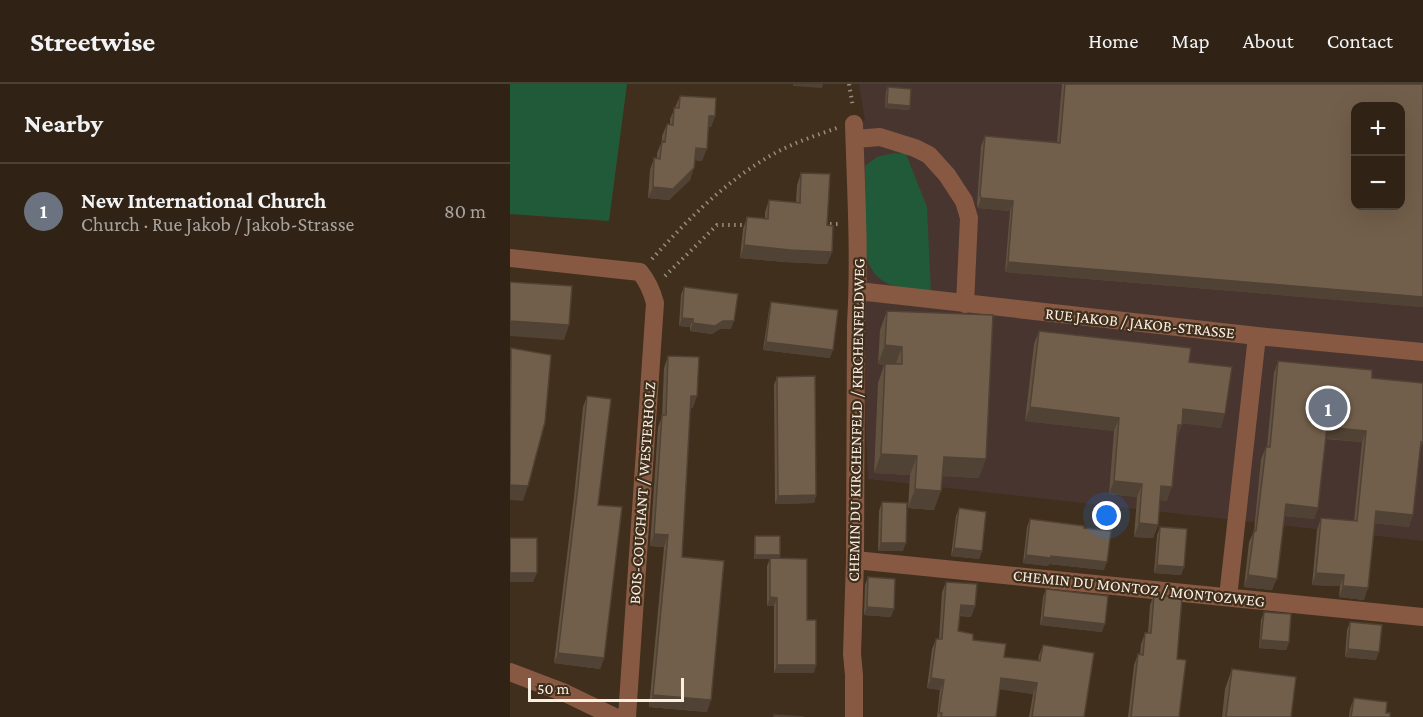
<!DOCTYPE html>
<meta charset="utf-8">
<style>
:root{--surface:#302315;--page:#3c2f22;--text:#f1f3f6;--muted:#a8a4a0;--line:#4b4034;--accent:#6ec2f3}
body{margin:0;font-family:"Crimson Pro",serif;background:var(--page);color:var(--text)}
.controls{position:absolute;right:18px;top:18px;display:grid;overflow:hidden;border-radius:12px;box-shadow:0 6px 24px #0002}
.controls button{width:54px;height:54px;display:grid;place-items:center;padding:0;border:0;border-bottom:2px solid var(--line);background:var(--surface);color:var(--text);font:30px sans-serif}
.scale{position:absolute;left:18px;bottom:15px;width:156px;box-sizing:border-box;padding-left:6px;border:3px solid #faefe3;border-top:0;font-size:16px;line-height:21px;white-space:nowrap;color:#faefe3;-webkit-text-stroke:4px #402f1c;paint-order:stroke}
.you{position:absolute;left:597px;top:432px;width:21px;height:21px;margin:-15px;border:4px solid #fff;border-radius:50%;background:#1a73e8;box-shadow:0 0 0 9px #1a73e833}
.badge{display:grid;place-items:center;width:39px;height:39px;border-radius:50%;background:var(--accent);color:#fff;font-size:20px;font-weight:700}
.pin{position:absolute;translate:-50% -50%;border:3px solid #fff;box-shadow:0 2px 6px #0006}
.list{margin:0;padding:0;list-style:none}
h2{display:flex;justify-content:space-between;align-items:center;height:78px;margin:0;padding:0 24px;font-size:26px}
h2 small{font-size:20px;font-weight:400;color:var(--muted)}
.list li{display:grid;grid-template-columns:39px 1fr auto;gap:18px;align-items:center;box-sizing:border-box;height:96px;padding:0 24px;border-top:2px solid var(--line)}
.list b{display:block;font-size:22px;white-space:nowrap}
.list p{margin:0;font-size:20px;white-space:nowrap;color:var(--muted)}
.list em{font-size:20px;font-style:normal;color:var(--muted)}
.map{position:relative;flex:none;width:913px;height:633px;overflow:hidden}
header{display:flex;align-items:center;gap:36px;box-sizing:border-box;height:84px;padding:0 30px;background:var(--surface);border-bottom:2px solid var(--line)}
header strong{font-size:28px}
nav{display:flex;gap:33px;margin-inline-start:auto;font-size:21px}
main{display:flex}
aside{flex:1;background:var(--surface)}
.map>svg:first-child{display:block}
.industrial{fill:#48352f;fill-rule:evenodd}
.green{fill:#215a39}
.lines{fill:none;stroke-linecap:round;stroke-linejoin:round}
.path{stroke:#9a8c7c;stroke-width:4;stroke-dasharray:1.5 4.5;stroke-linecap:butt}
.minor{stroke:#885942;stroke-width:18}
.wall{fill:#625240}
.shaded-wall{fill:#504234}
.building{fill:#725f4b;stroke:#504234;stroke-width:1.5;fill-rule:evenodd}
.labels{text-anchor:middle;dominant-baseline:central;stroke-width:4.5;stroke-linejoin:round;paint-order:stroke}
.street-label{font-size:16px;fill:#faefe3;stroke:#402f1c}
</style>
<header>
<strong>Streetwise</strong>
<nav><a>Home</a><a>Map</a><a>About</a><a>Contact</a></nav>
</header>
<main>
<aside>
<h2>Nearby<small></small></h2>
<ul class="list">
<li><span class="badge" style="background:#6b7280">1</span><div><b>New International Church</b><p>Church · Rue Jakob / Jakob-Strasse</p></div><em>80 m</em></li>
</ul>
</aside>
<div class="map">
<svg width="913" height="633" viewBox="0 0 913 633">
<rect width="100%" height="100%" fill="#402f1c"/>
<path class="industrial" d="M349 0H913V457L358 395 344 40 355 37ZM846 22H890V122H846Z"/>
<path class="green" d="M0 0H117L99 137 0 130Z
M384 69 396 70 417 123 421 208C392 203 366 206 356 172L355 82 367 73Z"/>
<g class="lines">
<path class="path" d="M339 0 343 23
M314 140H330
M142 175C179 134 219 94 267 68 286 58 307 51 327 44
M155 192 207 141H237"/>
<path class="minor" d="M345 55 370 53 405 64 419 71 437 91 454 117 459 134 455 220
M0 174 130 188C138 198 142 207 145 219L117 633
M348 207 747 252 913 268
M345 476 913 533
M718 513 747 252
M0 588 55 609 105 633
M344 633V591L342 570 345 476 346 240C350 173 346 107 344 40"/>
</g>
<path class="wall" d="M552 0H913V223L495 188 500 127 468 124 467 120 471 62 475 52 547 58Z
M378 3 400 22 399 26 375 24 376 7Z
M170 12 205 32 201 43H198L192 77 185 76 180 96 159 116 138 114 140 86 144 74H147V69L152 57V52L157 40 160 41V35Z
M291 89 317 141 322 168 317 180 275 178 230 174 233 145 237 133 255 134V128L259 116 286 118 287 101Z
M174 203 221 245H210L202 250 180 247V243L169 242 171 211Z
M261 218 320 274 253 266 259 226Z
M377 227 469 394 432 392 424 426 398 424 400 391 364 389 368 299 374 281 368 280 370 246Z
M529 247 679 278 711 344 672 339 667 355H666L657 417 650 416 648 441 643 454 624 453 627 413 599 410 604 347 515 337 524 260Z
M158 272 183 324H180L172 473 197 628 139 623 154 463 140 462 148 343 152 332 154 284Z
M768 277 862 294 913 358 911 363 899 443 864 439 854 516 829 513 830 502 802 501 807 446 811 434 844 437 852 358 815 355 808 424 804 435 775 432 762 506 734 503 739 458 744 447 751 375 756 363H757L764 289Z
M267 293 306 411 304 419 265 420 264 301Z
M77 312 88 421 94 574 90 585 44 579 64 413 73 323Z
M372 418 393 467H368L369 427Z
M449 424 472 467 469 475 441 472 446 432Z
M520 435 574 444 594 486 539 480 538 482 513 479 517 443Z
M650 443 674 483 671 491 644 489 647 451Z
M245 452 270 471 269 474 297 536 304 589H264V522H257V482L260 475H244V456Z
M358 493 381 533 354 531 355 501Z
M436 498 465 522 461 533 450 532 448 547 494 573 528 577 529 571 533 561 574 633H519L523 610 490 605 486 633H427L430 606 417 604 422 565 426 555H429L432 508Z
M536 505 592 548 530 541 533 513Z
M644 511 667 575 669 633H618L624 581 628 570H630L631 560 635 549H638L640 521Z
M754 528 779 558 776 566 749 564 751 536Z
M840 538 866 576 835 573 837 546Z
M722 585 781 633H712L715 605Z
M844 614 876 629 880 633H839L840 625Z"/>
<path class="shaded-wall" d="M283 0H313L312 4 283 2Z
M377 20 400 22 399 26 375 24Z
M199 32H205L201 43H195Z
M186 64 197 65 192 77 182 76Z
M184 84 180 96 159 116 138 114 143 103Z
M471 114 503 117 500 127 468 124Z
M234 161 322 168 317 180 275 178 230 174Z
M498 178 913 213V223L495 188Z
M172 234 183 235 180 243 169 242Z
M0 237 59 241 54 256 0 252Z
M213 237H224L221 245H210L202 250 180 247 183 239Z
M256 258 323 266 320 274 253 266Z
M375 261 392 263 385 282 368 280Z
M181 312H187L183 324H176Z
M520 323 609 334 604 347 515 337Z
M673 325 715 330 711 344 668 339Z
M668 341H672L667 355 663 354Z
M817 343 856 347 852 358 812 354Z
M371 370 407 372 400 391 364 389Z
M434 373 476 375 469 394 427 392Z
M604 397 632 400 627 413 599 410Z
M0 401 18 402 13 417 0 416Z
M651 402 662 403 657 417 646 415Z
M405 405 431 407 424 426 398 424Z
M306 411 304 419 265 420 268 412Z
M776 420 808 424 804 435 772 432Z
M866 427 903 431 899 443 861 439Z
M629 439 648 441 643 454 624 453Z
M144 450 158 451 154 463 140 462Z
M371 459H396L393 467H368Z
M444 464 472 467 469 475 441 472Z
M245 471H270L268 475H244Z
M516 471 541 472 597 478 594 486 539 480 538 482 513 479Z
M647 481 674 483 671 491 644 489Z
M0 489H27L23 498H0Z
M806 489 834 491 830 502 802 501Z
M738 491 767 495 762 506 734 503Z
M833 502 858 504 854 516 829 513Z
M260 513 267 514 264 522H257Z
M451 521 465 522 461 533 448 531Z
M357 523 384 525 381 533 354 531Z
M533 533 595 540 592 548 530 541Z
M751 556 779 558 776 566 749 564Z
M838 565 869 568 866 576 835 573Z
M48 569 94 574 90 585 44 579Z
M267 581H306L304 589H264Z
M421 594 434 596 430 606 417 604Z
M491 594 527 599 523 610 487 605Z
M143 611 201 616 197 628 139 623Z"/>
<path class="building" d="M555 0H913V213L498 178 503 117 471 114 470 110 475 52 550 59ZM846 22H891V122H846Z
M378 3 401 5 400 22 377 20Z
M170 12 206 14 205 32H199L197 65 186 64 184 84 163 105 143 103 144 74 150 75 152 57 155 58 157 40 163 41 164 24H169Z
M291 89 320 90 317 141 323 142 322 168 280 166 234 161 237 133 258 135 259 116 290 119Z
M0 198 62 202 59 241 0 237Z
M174 203 228 210 224 237H213L205 242 183 239V235L172 234Z
M261 218 328 226 323 266 256 258Z
M377 227 483 231 476 375 434 373 431 407 405 405 407 372 371 370 375 280H392V263L375 261Z
M529 247 681 264 679 278 722 283 715 330 673 325 672 341H668L662 403 651 402 648 441 629 439 632 400 604 397 609 334 520 323Z
M1 264 41 271 35 338 18 402 0 401Z
M158 272 189 273 187 312H181L172 473 214 477 201 616 143 611 158 451 144 450 152 331H156Z
M768 277 862 286V294L913 299V358H911L903 431 866 427 858 504 833 502 834 491 806 489 811 434 847 437 856 347 817 343 808 424 776 420 767 495 738 491 744 447H746L756 363H760Z
M305 292 306 411 268 412 267 293Z
M77 312 101 315 88 421 112 423 94 574 48 569 68 402Z
M372 418 397 419 396 459H371Z
M449 424 476 428 472 467 444 464Z
M520 435 574 442V444L601 447 597 478 541 472V474L516 471Z
M650 443 677 445 674 483 647 481Z
M245 452H270V471H245Z
M0 454H27V489H0Z
M260 474 297 475V536H306V581H267V514L260 513Z
M358 493 385 495 384 525 357 523Z
M436 498 467 500 465 522 451 521 448 547 463 550V556L496 560 494 573 530 577 533 561 584 569 574 633H522L527 599 491 594 486 633H431L432 629H429L434 596 421 594 426 555H432Z
M536 505 598 512 595 540 533 533Z
M644 511 672 513 667 575 676 576 669 633H621L628 570 633 571 635 549H641Z
M754 528 781 530 779 558 751 556Z
M840 538 872 541 869 568 838 565Z
M722 585 786 593 781 633H716Z
M844 614 877 618 876 629H880V633H841Z
M264 631 294 633H264Z"/>
<g class="labels">
<g class="street-label">
<text transform="translate(630 239) rotate(6)">RUE JAKOB / JAKOB-STRASSE</text>
<text transform="translate(346 336) rotate(-89)">CHEMIN DU KIRCHENFELD / KIRCHENFELDWEG</text>
<text transform="translate(132 409) rotate(-86)">BOIS-COUCHANT / WESTERHOLZ</text>
<text transform="translate(629 504) rotate(6)">CHEMIN DU MONTOZ / MONTOZWEG</text>
</g>
</g>
</svg>
<div class="controls">
<button>+</button>
<button>−</button>
</div>
<div class="scale">50 m</div>
<div class="you"></div>
<div class="pin badge" style="left:818px;top:324px;background:#6b7280">1</div>
</div>
</main>
